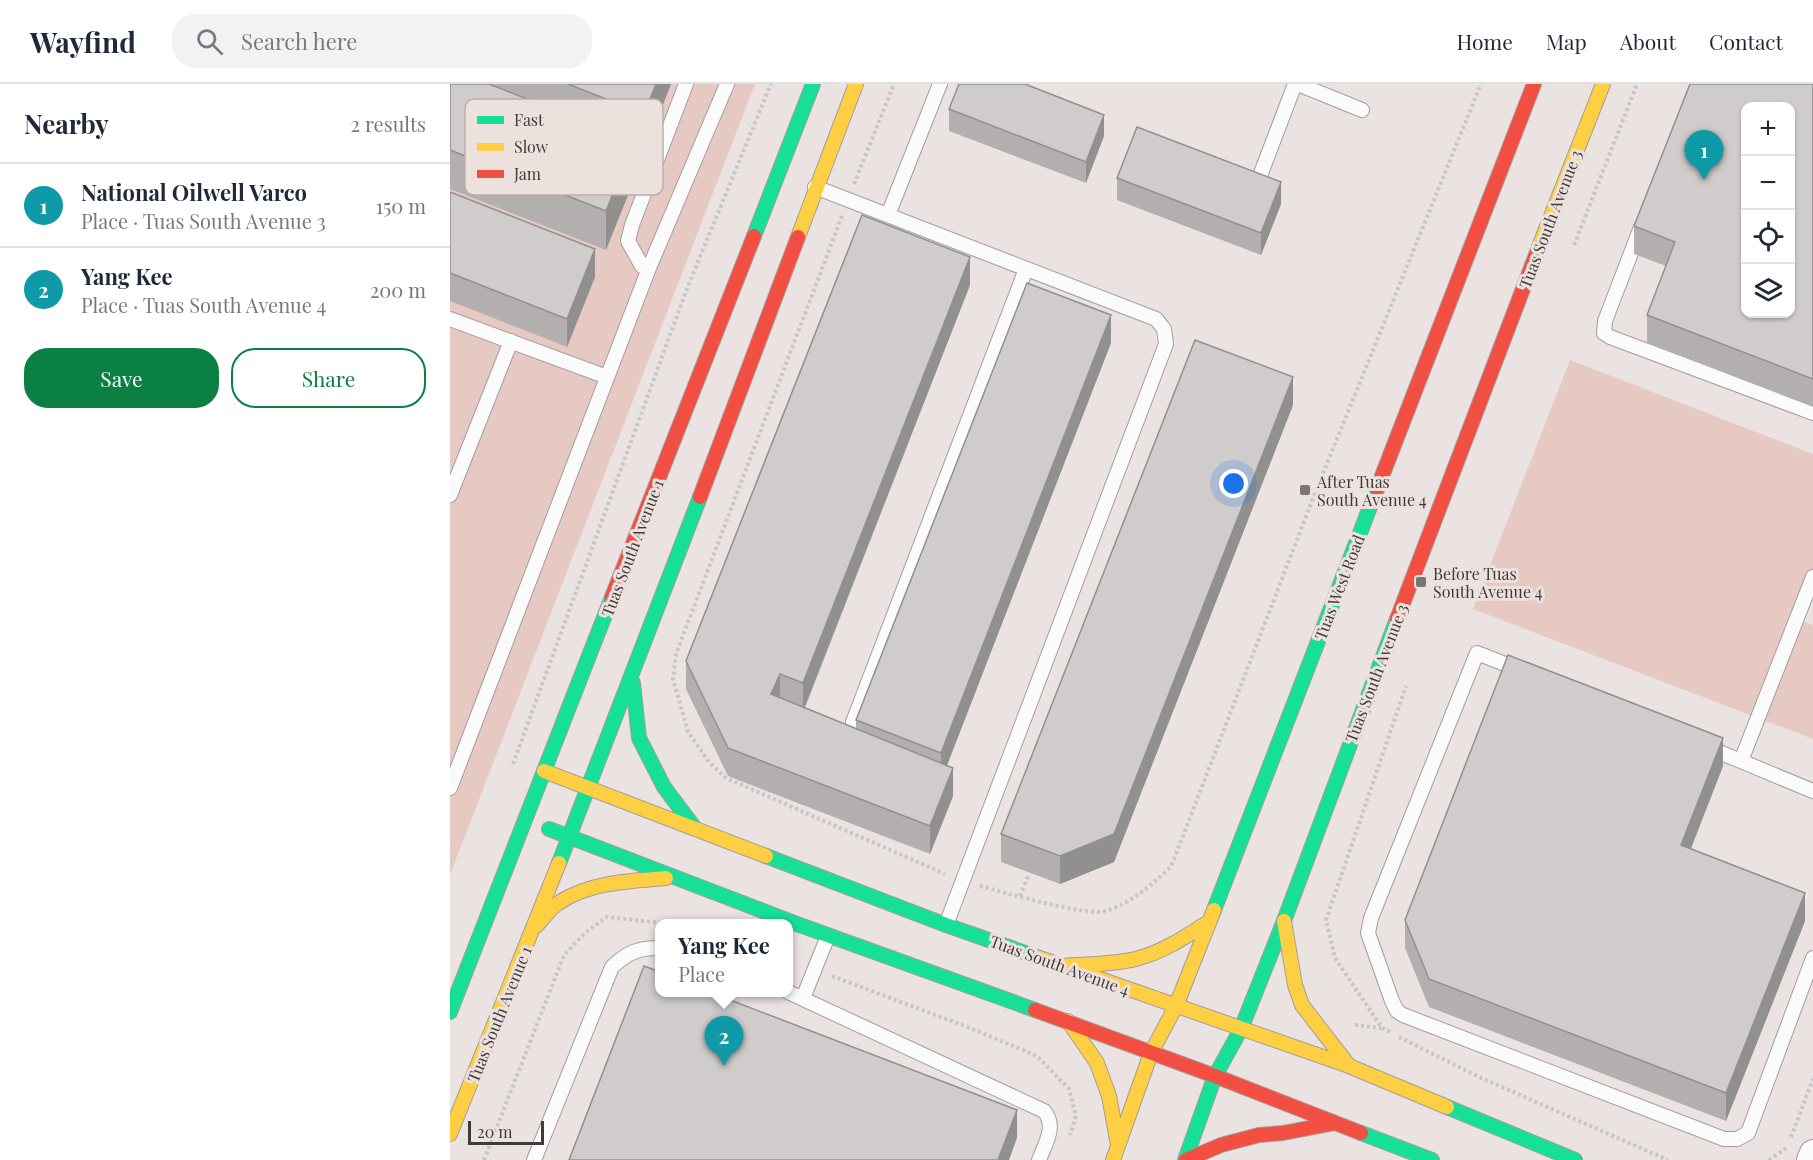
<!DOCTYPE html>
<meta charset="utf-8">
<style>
:root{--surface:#fff;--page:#f2f2f3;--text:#1f2937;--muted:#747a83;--line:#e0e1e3;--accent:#0b8043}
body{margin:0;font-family:"Playfair Display",serif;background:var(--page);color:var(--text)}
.controls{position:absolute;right:18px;top:18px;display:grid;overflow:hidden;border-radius:12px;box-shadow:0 2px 4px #0004}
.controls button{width:54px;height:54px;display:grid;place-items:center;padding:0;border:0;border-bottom:2px solid var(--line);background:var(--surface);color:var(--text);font:30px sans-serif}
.scale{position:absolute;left:18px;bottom:15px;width:76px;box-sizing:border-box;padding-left:6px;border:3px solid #3f3b3a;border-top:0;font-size:16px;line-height:21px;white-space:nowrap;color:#3f3b3a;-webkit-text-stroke:4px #ede1de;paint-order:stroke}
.you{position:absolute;left:784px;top:400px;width:21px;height:21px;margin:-15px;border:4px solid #fff;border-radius:50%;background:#1a73e8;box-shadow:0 0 0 9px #1a73e833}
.badge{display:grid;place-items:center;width:39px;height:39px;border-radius:50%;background:var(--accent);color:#fff;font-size:20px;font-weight:700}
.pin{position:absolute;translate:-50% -50px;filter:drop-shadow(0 2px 3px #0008)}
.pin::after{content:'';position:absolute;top:32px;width:21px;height:18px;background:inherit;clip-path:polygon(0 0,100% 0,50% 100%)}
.popup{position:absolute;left:205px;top:835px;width:138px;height:78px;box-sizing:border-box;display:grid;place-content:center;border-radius:12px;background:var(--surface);filter:drop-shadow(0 2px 4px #0005);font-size:20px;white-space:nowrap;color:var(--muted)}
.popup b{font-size:22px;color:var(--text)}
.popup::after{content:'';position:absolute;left:50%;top:100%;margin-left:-12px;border:12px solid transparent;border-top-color:var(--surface)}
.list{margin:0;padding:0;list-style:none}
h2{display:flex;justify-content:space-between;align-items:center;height:78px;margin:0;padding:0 24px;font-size:26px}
h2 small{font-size:20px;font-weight:400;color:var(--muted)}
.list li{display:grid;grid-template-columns:39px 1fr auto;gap:18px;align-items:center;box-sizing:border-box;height:84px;padding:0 24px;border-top:2px solid var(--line)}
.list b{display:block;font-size:22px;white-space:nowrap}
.list p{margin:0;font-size:20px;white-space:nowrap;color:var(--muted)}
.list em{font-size:20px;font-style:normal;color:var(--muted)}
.actions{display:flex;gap:12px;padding:18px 24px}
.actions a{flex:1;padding:14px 0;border:2px solid var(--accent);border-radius:24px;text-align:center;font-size:21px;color:var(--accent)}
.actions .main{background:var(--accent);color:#fff}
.icon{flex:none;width:33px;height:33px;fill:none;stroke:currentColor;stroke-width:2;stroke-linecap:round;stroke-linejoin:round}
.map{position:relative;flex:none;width:1363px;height:1076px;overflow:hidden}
header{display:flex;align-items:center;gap:36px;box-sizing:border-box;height:84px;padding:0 30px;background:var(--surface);border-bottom:2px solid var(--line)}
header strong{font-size:28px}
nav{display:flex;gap:33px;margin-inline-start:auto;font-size:21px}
.search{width:420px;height:54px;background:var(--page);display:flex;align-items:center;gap:15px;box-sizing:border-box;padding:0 21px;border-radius:24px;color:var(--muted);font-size:22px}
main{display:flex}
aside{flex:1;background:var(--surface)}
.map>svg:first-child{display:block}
.green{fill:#e6c9c2}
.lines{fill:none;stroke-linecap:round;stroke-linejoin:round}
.lane-casing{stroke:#a29e9d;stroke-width:16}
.street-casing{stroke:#a29e9d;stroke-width:28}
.fast-casing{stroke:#a29e9d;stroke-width:16}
.slow-casing{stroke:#a29e9d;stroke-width:16}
.jam-casing{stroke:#a29e9d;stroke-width:16}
.path{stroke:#c7c5c5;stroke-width:4;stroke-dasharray:3 3;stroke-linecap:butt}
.lane{stroke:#fcfbfb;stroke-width:14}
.street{stroke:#fcfbfb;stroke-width:26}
.fast{stroke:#16e098;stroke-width:14}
.slow{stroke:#ffcf43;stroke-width:14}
.jam{stroke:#f24e42;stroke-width:14}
.wall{fill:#b4afaf}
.shaded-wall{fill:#928f8f}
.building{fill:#d1cccc;stroke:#928f8f;stroke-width:1.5;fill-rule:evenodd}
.poi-dot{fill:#7b7675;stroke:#ede1de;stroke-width:2}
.labels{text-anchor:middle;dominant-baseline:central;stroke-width:6;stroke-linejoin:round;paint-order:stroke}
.street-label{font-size:16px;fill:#3f3b3a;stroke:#ede1de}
.poi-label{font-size:16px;fill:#3f3b3a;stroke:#ede1de;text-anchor:start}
.key{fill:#ede1de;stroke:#b9afad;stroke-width:1.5}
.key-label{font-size:16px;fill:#3f3b3a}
</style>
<header>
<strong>Wayfind</strong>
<div class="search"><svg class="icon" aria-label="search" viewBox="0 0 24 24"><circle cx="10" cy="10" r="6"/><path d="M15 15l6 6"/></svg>Search here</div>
<nav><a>Home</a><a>Map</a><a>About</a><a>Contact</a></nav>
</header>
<main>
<aside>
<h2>Nearby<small>2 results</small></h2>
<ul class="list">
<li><span class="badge" style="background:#0f9aa8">1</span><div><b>National Oilwell Varco</b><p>Place · Tuas South Avenue 3</p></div><em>150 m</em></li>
<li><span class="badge" style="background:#0f9aa8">2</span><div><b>Yang Kee</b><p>Place · Tuas South Avenue 4</p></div><em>200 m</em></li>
</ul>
<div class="actions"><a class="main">Save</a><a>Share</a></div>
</aside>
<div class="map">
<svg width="1363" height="1076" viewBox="0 0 1363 1076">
<rect width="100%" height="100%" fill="#eae3e2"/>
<path class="green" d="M0 0H305L0 791Z
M1120 276 1363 370V501L1349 536 1363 541V655L1023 525Z"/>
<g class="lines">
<g class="lane-casing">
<path id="lane" d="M848 0 912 26
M808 97 845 0
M365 103 706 235 714 245 716 260 496 841
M438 131 490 0
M1191 143 1155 237 1154 249 1160 253 1363 329
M199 184 192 182 178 157 182 141 236 0
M0 235 157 293
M0 411 61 257
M1070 586 1027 569 921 834 918 849 942 917 947 927 953 931 1274 1055H1287L1298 1049 1363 874
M403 638 576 185
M1257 663 1363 707
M1291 677 1363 493
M0 704 199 184 277 0
M338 908 594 1027C607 1042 595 1060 589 1076
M353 914 378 852
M84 1076 162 883C178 868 188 864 210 864"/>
</g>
<g class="street-casing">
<path id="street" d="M1360 1076 1363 1069"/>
</g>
<g class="fast-casing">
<path id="fast" d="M304 152 363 0
M183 599 189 654 214 703 244 743
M99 745 347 840 585 926
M316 772 496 841 587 873
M109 779 250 413
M764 826 927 405
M0 928 162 513
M997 1023 1125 1076
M911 1049 982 1076
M735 1076 765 992 791 945 834 837 947 535"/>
</g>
<g class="slow-casing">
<path id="slow" d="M348 153 406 0
M1089 163 1153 0
M94 687 316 772
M834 837 845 901 852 921 899 982
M86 842C94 834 100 824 110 818 140 798 181 797 216 794
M587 873 899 982 997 1023
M610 882C636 880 664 881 689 874 715 867 738 851 760 837
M618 937 647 979 659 1012 668 1061
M0 1050 109 779
M663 1076 701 969 726 922 764 826"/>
</g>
<g class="jam-casing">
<path id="jam" d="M927 405 1084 0
M250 413 348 153
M162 513 304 152
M947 535 1089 163
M585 926 765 992 911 1049
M736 1076 771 1061 809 1051 833 1049 885 1039"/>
</g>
<path class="path" d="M404 100 444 0
M392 132 226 570 223 595 238 648 259 678 276 694 495 790
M1124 161 1187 0
M63 680 238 202 321 0
M530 802C553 808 638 833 656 827 683 818 701 801 721 783L865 409 1031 0
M570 812 579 790
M382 892 520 944 587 972 619 1005 626 1032 620 1051
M905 941 931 944
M940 948 932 944 885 874 876 836 956 602
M949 953 1029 993 1218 1076
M1341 1053 1363 995
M34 1076 114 871 136 848 157 833 221 840
M1319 1076 1338 1063"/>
<use href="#lane" class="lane"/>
<use href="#street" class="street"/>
<use href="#fast" class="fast"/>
<use href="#slow" class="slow"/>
<use href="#jam" class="jam"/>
</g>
<path class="wall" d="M0 0H221L194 69 184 65V96L156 166 0 105Z
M1363 0V323L1197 259V231L1216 182 1184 170V142Z
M499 25 654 52 636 99 499 47Z
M667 94 831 120 811 171 667 116Z
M0 108 145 193 117 263 0 217Z
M520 201 355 624 406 645V636L661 259 496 681 503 712 480 770 278 692 236 605V577Z
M843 321 664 778 610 800 551 778V750Z
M1273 682 1241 765 1355 837 1276 1037 979 923 955 864V836Z"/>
<path class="shaded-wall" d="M206 0H221L194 69V30Z
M654 31V52L636 99V78Z
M184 57V96L156 166V127Z
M831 98V120L811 171V149Z
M145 165V193L117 263V235Z
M520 173V201L353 627V599Z
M661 231V259L491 697V669Z
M843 293V321L664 778 610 800V772Z
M330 590V618L321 610Z
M1273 654V682L1231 789V761Z
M503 684V712L480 770V742Z
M1355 809V837L1276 1037V1009Z
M567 1026V1054L559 1076H548Z"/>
<path class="building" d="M0 0H39L184 57 156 127 0 66Z
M118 0H206L194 30Z
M509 0H575L654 31 636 78 499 25Z
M1240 0H1363V295L1197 231 1225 158 1184 142ZM1296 22H1341V230H1296Z
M687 43 831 98 811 149 667 94Z
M0 108 145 165 117 235 0 189Z
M412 131 520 173 353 599 330 590 321 610 503 684 480 742 278 664 236 577Z
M577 199 661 231 491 669 406 636Z
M745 256 843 293 664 750 610 772 551 750Z
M1058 571 1273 654 1231 761 1355 809 1276 1009 979 895 955 836Z
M194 882 210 888V909H262L567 1026 548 1076H119Z"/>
<g class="poi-dot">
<rect x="849" y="400" width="12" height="12" rx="3"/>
<rect x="965" y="492" width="12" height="12" rx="3"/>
</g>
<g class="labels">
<g class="street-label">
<text transform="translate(1100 135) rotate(-69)">Tuas South Avenue 3</text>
<text transform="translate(182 464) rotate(-69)">Tuas South Avenue 1</text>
<text transform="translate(889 503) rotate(-69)">Tuas West Road</text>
<text transform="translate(926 589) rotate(-69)">Tuas South Avenue 3</text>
<text transform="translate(610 881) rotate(20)">Tuas South Avenue 4</text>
<text transform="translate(49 930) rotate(-68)">Tuas South Avenue 1</text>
</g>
<g class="poi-label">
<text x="867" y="397">After Tuas<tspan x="867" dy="18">South Avenue 4</tspan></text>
<text x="983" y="489">Before Tuas<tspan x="983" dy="18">South Avenue 4</tspan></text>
</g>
</g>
<rect x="15" y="15" width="198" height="96" rx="9" class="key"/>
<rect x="27" y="32" width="27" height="8" fill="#16e098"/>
<rect x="27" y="59" width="27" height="8" fill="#ffcf43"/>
<rect x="27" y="86" width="27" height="8" fill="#f24e42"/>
<g class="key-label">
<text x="64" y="42">Fast</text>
<text x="64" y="69">Slow</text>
<text x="64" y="96">Jam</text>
</g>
</svg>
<div class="controls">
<button>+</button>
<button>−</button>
<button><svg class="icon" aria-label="locate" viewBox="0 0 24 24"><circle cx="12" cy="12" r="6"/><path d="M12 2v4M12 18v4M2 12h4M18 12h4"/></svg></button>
<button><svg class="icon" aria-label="layers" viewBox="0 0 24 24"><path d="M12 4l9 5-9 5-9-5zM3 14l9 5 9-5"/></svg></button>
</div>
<div class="scale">20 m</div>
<div class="you"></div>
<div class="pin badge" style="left:1254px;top:96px;background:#0f9aa8">1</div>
<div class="pin badge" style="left:274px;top:982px;background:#0f9aa8">2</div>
<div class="popup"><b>Yang Kee</b>Place</div>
</div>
</main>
